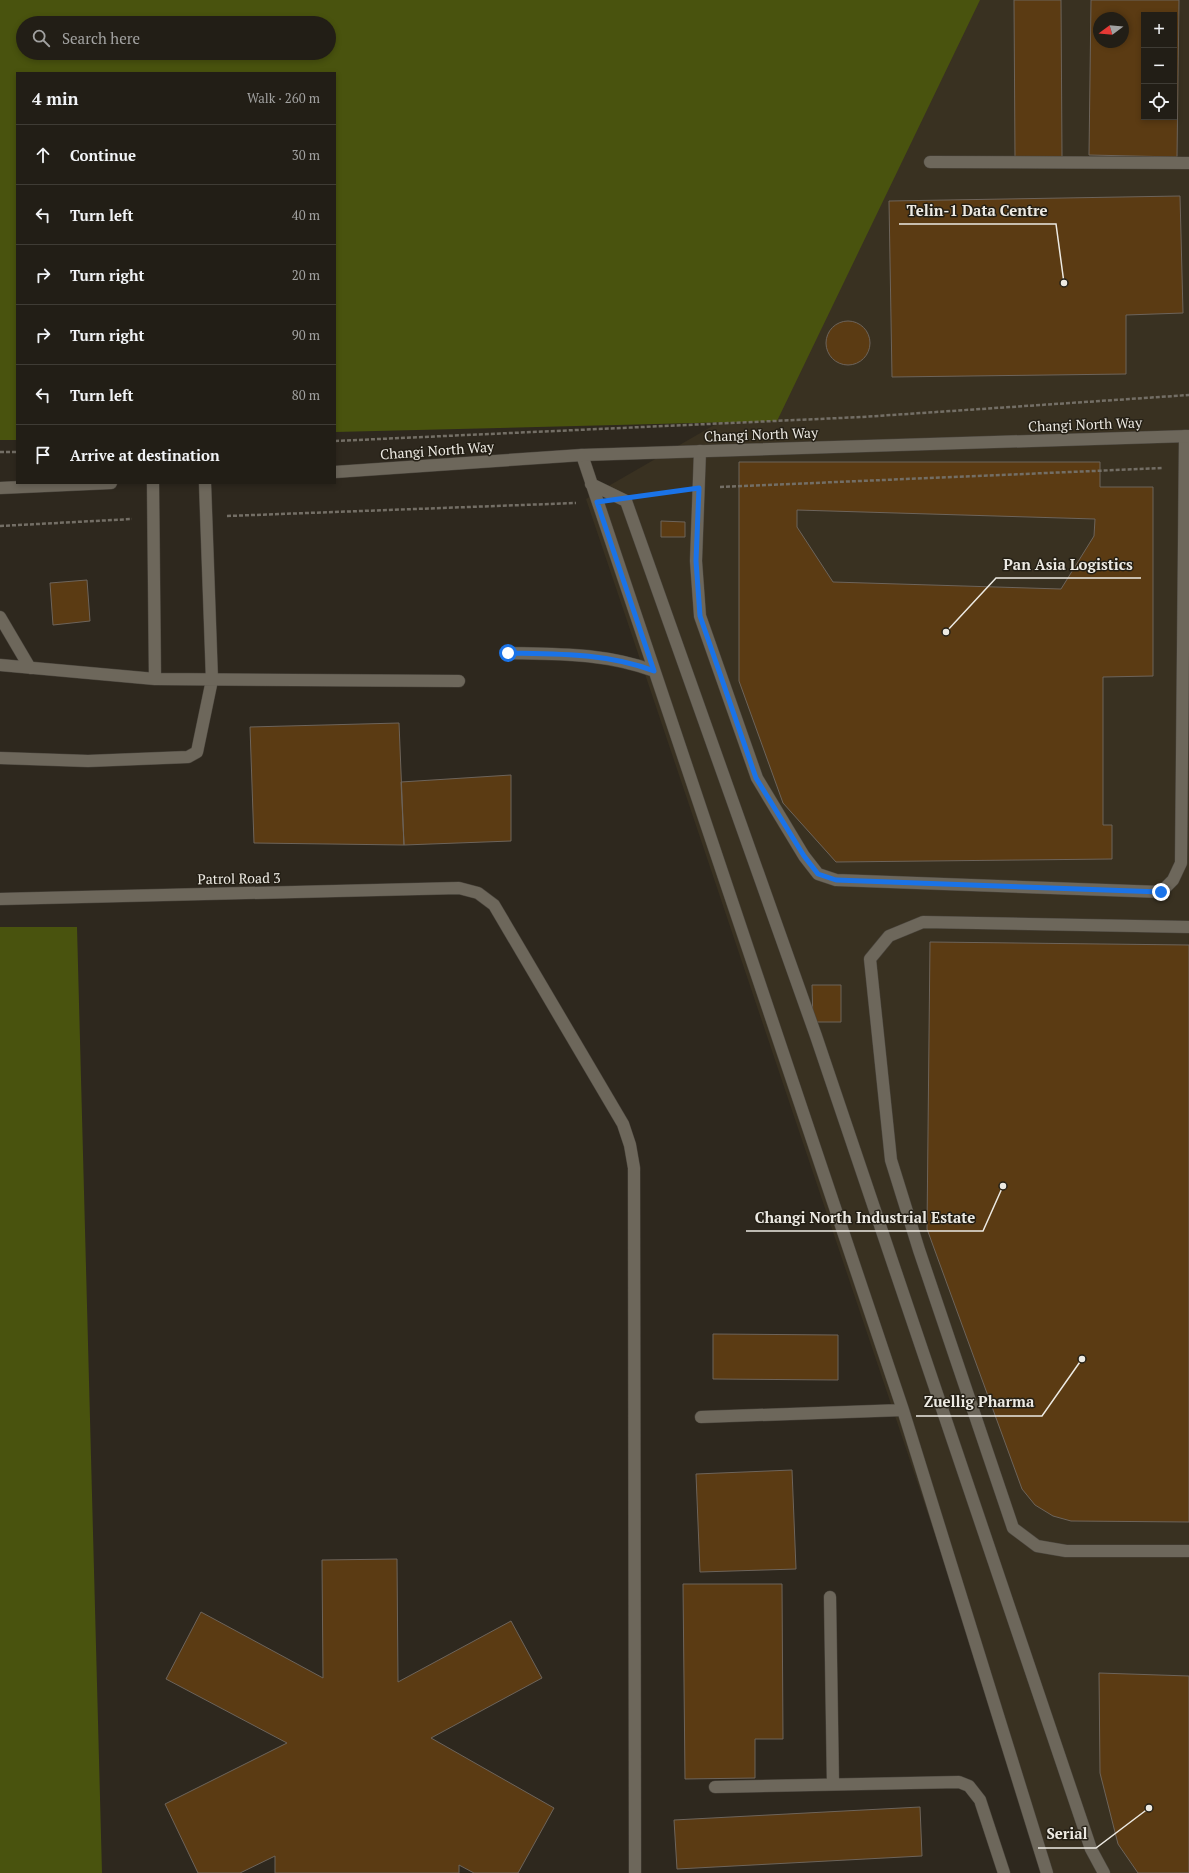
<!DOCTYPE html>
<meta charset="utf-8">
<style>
:root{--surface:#221e16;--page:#2a271f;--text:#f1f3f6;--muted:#a2a2a1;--line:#3f3c35}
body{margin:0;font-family:"PT Serif",serif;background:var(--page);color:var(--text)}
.controls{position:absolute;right:12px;top:12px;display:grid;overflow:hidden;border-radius:0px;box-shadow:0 2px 6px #0003}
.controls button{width:36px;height:36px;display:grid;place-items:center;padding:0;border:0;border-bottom:1px solid var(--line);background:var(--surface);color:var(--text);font:20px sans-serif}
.compass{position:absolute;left:1093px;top:12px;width:36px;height:36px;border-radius:50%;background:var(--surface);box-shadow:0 2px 6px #0003;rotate:254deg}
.stop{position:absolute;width:12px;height:12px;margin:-9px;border:3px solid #1a73e8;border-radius:50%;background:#fff}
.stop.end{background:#1a73e8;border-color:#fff;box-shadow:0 1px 4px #0008}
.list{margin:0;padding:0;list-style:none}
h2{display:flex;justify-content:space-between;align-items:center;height:52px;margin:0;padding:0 16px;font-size:17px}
h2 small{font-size:13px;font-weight:400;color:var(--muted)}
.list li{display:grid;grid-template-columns:26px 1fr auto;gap:12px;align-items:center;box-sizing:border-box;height:60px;padding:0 16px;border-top:1px solid var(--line)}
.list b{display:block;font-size:15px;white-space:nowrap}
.list em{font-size:13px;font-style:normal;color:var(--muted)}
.icon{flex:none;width:22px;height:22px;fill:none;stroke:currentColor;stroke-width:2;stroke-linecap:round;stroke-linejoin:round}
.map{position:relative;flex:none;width:1189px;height:1873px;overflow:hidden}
.search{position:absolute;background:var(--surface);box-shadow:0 2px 6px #0003;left:16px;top:16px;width:320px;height:44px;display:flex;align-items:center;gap:10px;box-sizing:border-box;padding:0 14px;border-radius:22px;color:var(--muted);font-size:15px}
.panel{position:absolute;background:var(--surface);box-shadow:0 2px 6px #0003;left:16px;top:72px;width:320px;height:412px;border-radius:0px}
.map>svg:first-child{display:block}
.built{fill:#393121;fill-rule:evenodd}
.green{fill:#49530e;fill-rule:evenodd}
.building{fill:#5b3b13;stroke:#6d645b;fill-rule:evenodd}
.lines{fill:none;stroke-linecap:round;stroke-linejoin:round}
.lane-casing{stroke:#4a453d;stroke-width:13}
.street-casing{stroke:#4a453d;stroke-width:13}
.path{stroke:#736e65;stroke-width:2.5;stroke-dasharray:4 2;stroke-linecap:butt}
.lane{stroke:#6d675b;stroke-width:12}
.street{stroke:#6d675b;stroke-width:12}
.route{stroke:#1a73e8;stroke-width:5}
.labels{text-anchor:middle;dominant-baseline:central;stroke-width:3;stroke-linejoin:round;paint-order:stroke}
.street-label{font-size:14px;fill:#edeae3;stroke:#241f15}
.leader{fill:none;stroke:#edeae3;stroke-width:1.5}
.callout-dot{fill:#edeae3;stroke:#241f15;stroke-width:1.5}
.callout-label{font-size:15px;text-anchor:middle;font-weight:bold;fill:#edeae3;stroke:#241f15;stroke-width:3;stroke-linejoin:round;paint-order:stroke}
</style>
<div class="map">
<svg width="1189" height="1873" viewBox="0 0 1189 1873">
<rect width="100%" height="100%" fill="#2e281e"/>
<path class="built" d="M956 0H1189V1873H1049L586 499 761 398ZM1144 15H1174V117H1144ZM1099 18H1123V42H1099Z"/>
<path class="green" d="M0 0H980L777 421 335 432V73H17V440H0ZM23 23H329V53H23Z
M0 927H77L102 1873H0Z"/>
<path class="building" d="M1014 0H1061L1062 157 1015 158Z
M1091 0H1179L1177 157 1089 155ZM1144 15H1174V117H1144ZM1099 18H1123V42H1099Z
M1180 196 1183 313 1126 315V374L892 377 889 201Z
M826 343a22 22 0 1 1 44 0a22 22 0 1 1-44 0Z
M739 462H1100V487H1153V676L1103 677V825H1112V859L836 862 783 803 739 681ZM797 510 1095 519 1094 536 1061 589 833 582 797 527Z
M661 521 685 522V537H661Z
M87 580 90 621 53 625 50 583Z
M399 723 404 845 254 843 250 727Z
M511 775V841L404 845 401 782Z
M930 942 1189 945V1522L1071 1521 1053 1516 1035 1505 1022 1489 927 1229Z
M812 985H841V1022H813Z
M713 1334 838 1335V1380L713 1379Z
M792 1470 796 1569 700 1572 696 1474Z
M397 1559 398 1682 511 1621 542 1678 431 1738 554 1808 518 1873H474L459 1865V1873H275V1856L240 1873H198L165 1804 287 1743 166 1679 201 1612 323 1678 322 1560Z
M683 1584H782L783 1739H755V1778L685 1779Z
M1099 1673 1189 1676V1873H1138L1118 1844 1100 1773Z
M920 1807 922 1856 677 1869 674 1820Z"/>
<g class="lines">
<g class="lane-casing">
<path id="lane" d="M930 162 1189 163
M700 451 696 561 700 616 757 778 804 856 818 874 836 880 1161 892 1173 880 1181 863 1185 436
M582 455 903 1410 1047 1873
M153 483 155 679
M591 484 626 501 816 1036 1091 1849 1104 1873
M0 617 30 668
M508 653C558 654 606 653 654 671
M0 665 155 679 459 681
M0 758 88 761 188 757 197 752 212 680 205 483
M0 899 459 888 478 893 494 905 623 1124 630 1145 634 1168 635 1873
M1189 927 923 922 889 936 870 959 891 1160 919 1250 1013 1528 1037 1546 1066 1551H1189
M701 1417 903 1410
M830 1597 833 1785
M715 1787 959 1782 969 1786 980 1800 1004 1873"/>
</g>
<g class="street-casing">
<path id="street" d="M335 472 582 455 1189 436
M0 488 111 483"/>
</g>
<path class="path" d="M335 441 862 417 1189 395
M0 452H17
M720 487 1163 468
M646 495 677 491
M227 516 576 503
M0 526 132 519"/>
<use href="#lane" class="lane"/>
<use href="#street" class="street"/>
</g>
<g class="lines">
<path class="route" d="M508 653C558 654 607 653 654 671L597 502 699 488 696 561 700 616 756 778 804 856 818 874 836 880 1161 892"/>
</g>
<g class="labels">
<g class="street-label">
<text transform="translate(1085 424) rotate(-2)">Changi North Way</text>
<text transform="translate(761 434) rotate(-2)">Changi North Way</text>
<text transform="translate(437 450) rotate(-4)">Changi North Way</text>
<text transform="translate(239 878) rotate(-1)">Patrol Road 3</text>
</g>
</g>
<path class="leader" d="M1064 283L1056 224H899M946 632L996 578H1141M1003 1186L983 1231H746M1082 1359L1042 1416H916M1149 1808L1096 1848H1038"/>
<g class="callout-dot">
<circle cx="1064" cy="283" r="4"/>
<circle cx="946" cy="632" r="4"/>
<circle cx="1003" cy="1186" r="4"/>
<circle cx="1082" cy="1359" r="4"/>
<circle cx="1149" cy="1808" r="4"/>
</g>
<g class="callout-label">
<text x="977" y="216">Telin-1 Data Centre</text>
<text x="1068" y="570">Pan Asia Logistics</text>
<text x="865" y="1223">Changi North Industrial Estate</text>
<text x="979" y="1407">Zuellig Pharma</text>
<text x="1067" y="1839">Serial</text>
</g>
</svg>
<div class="controls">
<button>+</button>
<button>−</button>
<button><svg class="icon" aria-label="locate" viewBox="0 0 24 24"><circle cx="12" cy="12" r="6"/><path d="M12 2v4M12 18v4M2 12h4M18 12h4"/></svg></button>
</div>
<svg class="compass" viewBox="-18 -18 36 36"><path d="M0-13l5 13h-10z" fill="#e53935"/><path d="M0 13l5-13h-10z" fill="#a2a2a1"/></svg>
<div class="stop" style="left:508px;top:653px"></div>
<div class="stop end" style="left:1161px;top:892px"></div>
<div class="search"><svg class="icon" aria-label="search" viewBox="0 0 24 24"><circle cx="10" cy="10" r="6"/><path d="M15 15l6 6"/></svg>Search here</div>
<section class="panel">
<h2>4 min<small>Walk · 260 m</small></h2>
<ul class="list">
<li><svg class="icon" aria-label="ahead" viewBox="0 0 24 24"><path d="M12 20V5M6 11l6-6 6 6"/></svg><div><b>Continue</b></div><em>30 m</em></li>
<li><svg class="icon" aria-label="left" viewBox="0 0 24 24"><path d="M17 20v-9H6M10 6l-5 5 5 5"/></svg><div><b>Turn left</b></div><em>40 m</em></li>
<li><svg class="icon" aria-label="right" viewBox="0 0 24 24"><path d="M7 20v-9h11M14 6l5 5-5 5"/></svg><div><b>Turn right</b></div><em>20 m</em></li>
<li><svg class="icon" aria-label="right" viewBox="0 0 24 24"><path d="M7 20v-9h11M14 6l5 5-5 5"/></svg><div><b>Turn right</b></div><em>90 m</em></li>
<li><svg class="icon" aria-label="left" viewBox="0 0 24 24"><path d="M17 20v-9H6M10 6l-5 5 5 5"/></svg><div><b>Turn left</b></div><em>80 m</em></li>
<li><svg class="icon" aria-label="arrive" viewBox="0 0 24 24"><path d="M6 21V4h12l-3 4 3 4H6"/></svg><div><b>Arrive at destination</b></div></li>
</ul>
</section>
</div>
